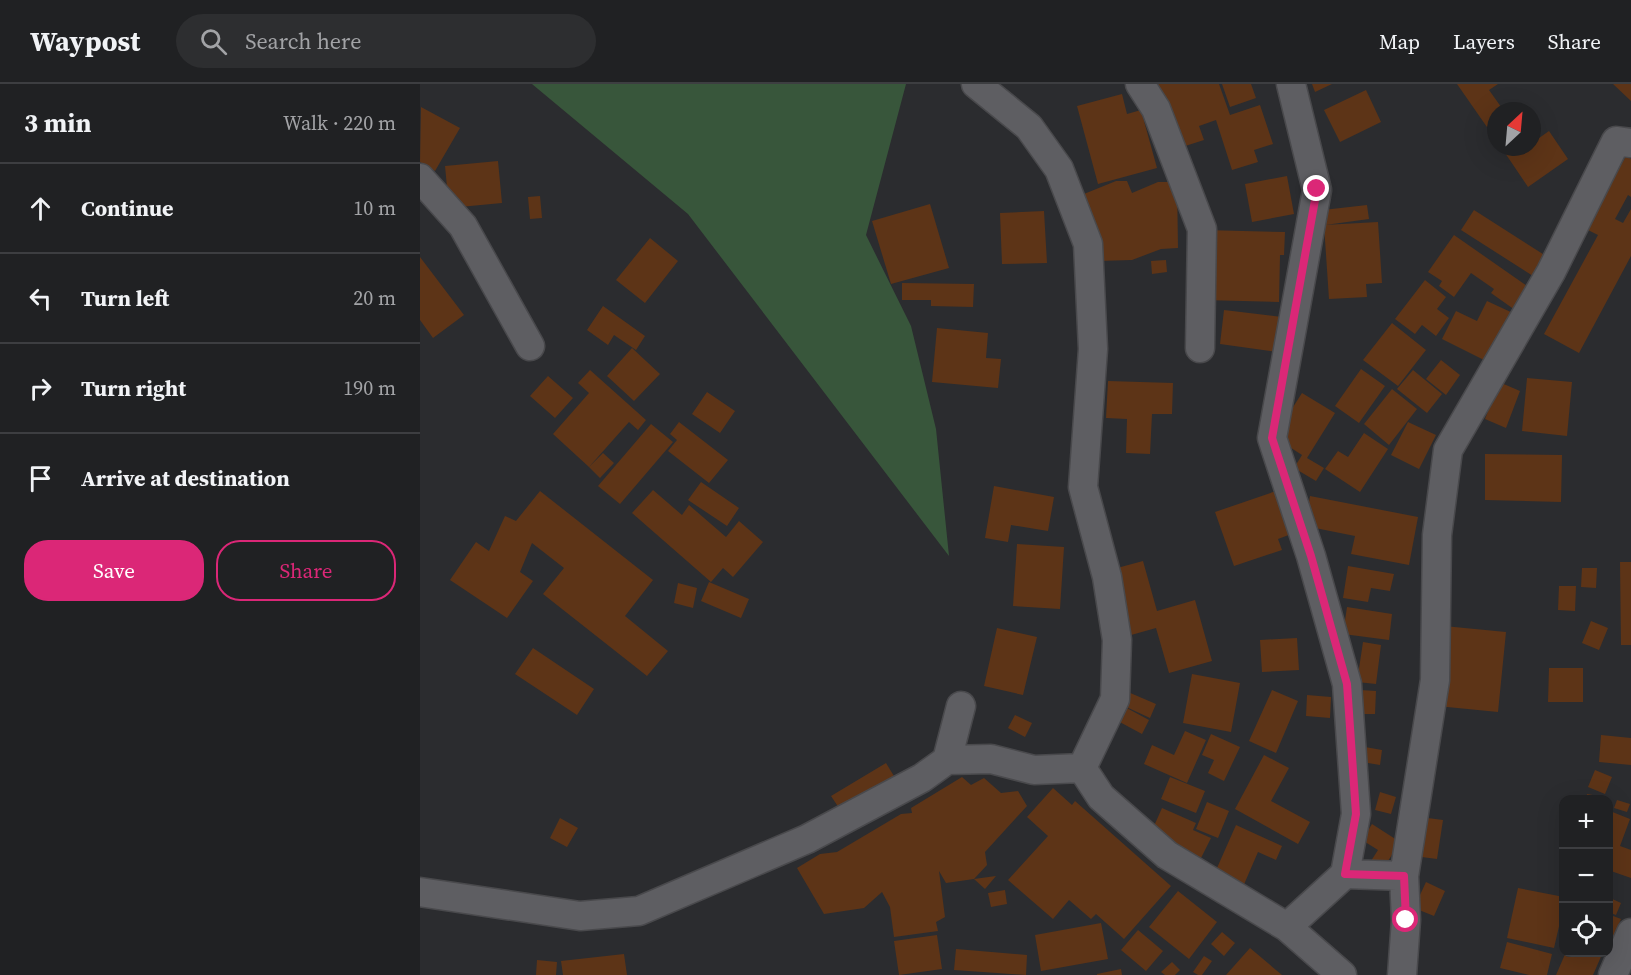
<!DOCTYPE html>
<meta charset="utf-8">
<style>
:root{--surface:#202123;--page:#2d2e30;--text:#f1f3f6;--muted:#a2a3a6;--line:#3d3e41;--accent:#db2777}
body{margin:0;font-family:"Source Serif 4",serif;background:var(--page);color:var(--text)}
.controls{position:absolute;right:18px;bottom:18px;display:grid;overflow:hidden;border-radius:12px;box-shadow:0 6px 24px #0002}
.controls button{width:54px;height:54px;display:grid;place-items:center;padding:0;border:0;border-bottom:2px solid var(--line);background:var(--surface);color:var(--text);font:30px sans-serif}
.compass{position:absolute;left:1067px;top:18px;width:54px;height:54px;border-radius:50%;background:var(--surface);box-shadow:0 6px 24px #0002;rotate:26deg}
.stop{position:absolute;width:18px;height:18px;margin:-14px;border:4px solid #db2777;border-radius:50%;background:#fff}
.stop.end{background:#db2777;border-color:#fff;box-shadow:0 2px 6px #0008}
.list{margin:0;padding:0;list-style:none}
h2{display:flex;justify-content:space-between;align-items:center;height:78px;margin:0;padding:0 24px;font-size:26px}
h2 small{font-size:20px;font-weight:400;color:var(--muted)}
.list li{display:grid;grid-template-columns:39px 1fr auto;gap:18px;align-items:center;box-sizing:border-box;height:90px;padding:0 24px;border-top:2px solid var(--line)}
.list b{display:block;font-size:22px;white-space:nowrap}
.list em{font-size:20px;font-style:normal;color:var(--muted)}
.actions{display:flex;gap:12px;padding:18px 24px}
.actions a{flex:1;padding:14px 0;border:2px solid var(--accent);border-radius:24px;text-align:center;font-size:21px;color:var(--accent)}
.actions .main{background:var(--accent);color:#fff}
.icon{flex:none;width:33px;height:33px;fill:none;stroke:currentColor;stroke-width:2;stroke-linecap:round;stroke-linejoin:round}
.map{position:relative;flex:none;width:1211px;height:891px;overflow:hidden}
header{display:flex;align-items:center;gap:36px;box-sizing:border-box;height:84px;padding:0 30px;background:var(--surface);border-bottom:2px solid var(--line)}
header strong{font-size:28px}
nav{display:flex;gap:33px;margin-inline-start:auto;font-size:21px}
.search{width:420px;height:54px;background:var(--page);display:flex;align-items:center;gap:15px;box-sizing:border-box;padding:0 21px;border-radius:33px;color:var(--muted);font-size:22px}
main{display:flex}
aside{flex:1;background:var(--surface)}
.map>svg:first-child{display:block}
.green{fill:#38563b}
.building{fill:#5d3417}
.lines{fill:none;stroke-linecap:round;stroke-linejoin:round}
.street-casing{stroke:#49494c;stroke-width:31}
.street{stroke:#5e5e62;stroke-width:28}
.route{stroke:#db2777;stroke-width:8}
</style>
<header>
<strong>Waypost</strong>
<div class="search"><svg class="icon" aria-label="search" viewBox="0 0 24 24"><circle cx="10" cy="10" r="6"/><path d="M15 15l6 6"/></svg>Search here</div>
<nav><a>Map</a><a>Layers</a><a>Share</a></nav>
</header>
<main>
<aside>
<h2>3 min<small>Walk · 220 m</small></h2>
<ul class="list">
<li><svg class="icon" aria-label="ahead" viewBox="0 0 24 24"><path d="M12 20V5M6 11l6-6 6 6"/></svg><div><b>Continue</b></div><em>10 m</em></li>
<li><svg class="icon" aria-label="left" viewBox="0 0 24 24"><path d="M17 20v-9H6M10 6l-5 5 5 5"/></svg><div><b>Turn left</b></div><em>20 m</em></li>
<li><svg class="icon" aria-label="right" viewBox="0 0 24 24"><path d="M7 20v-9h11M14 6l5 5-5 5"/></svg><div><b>Turn right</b></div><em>190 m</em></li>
<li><svg class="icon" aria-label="arrive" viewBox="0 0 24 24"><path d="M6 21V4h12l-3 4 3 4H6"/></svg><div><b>Arrive at destination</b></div></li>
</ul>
<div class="actions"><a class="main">Save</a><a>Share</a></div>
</aside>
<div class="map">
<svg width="1211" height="891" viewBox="0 0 1211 891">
<rect width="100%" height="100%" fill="#2b2c2f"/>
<path class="green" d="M112 0H486L446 151 491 242 516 345 529 472 268 130Z"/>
<path class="building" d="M738 0H799L810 31 840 21 853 60 834 66 838 78 812 86 796 36 779 42 784 56 759 64Z
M802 0H831L836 14 810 23Z
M892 0H912L895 8Z
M1037 0H1078L1069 6 1084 27H1076V56Z
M1193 0H1211V17Z
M946 6 961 38 920 58 904 26Z
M702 10 707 30 721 26 737 84 678 100 657 22Z
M1 23 40 44 15 87 0 78Z
M1129 47 1148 75 1108 103 1081 63H1112V59Z
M1206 72 1211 75V113L1208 111 1195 135 1203 139 1211 125V172L1159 269 1124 250 1178 151 1166 145Z
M78 77 82 119 29 124 25 82Z
M867 92 874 130 832 138 825 100Z
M696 97H707L712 109 738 98H757L758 164 741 165 712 176 678 177 659 112Z
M120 112 122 134 110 135 108 113Z
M510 120 529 184 471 200 452 137Z
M947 121 949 135 905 141 903 126Z
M1054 126 1126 172 1113 192 1041 146Z
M624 127 627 179 582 180 580 129Z
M958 138 962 199 946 200 947 213 909 215 904 141Z
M784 146 865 148 864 171H860L859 218 783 216Z
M1034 151 1110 204 1095 226 1071 209 1074 205 1051 189 1034 213 1019 202 1022 197 1008 188Z
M230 154 258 177 225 219 196 196Z
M0 173 44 231 13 254 0 236Z
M746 176 747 188 732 190 731 177Z
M1005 196 1026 213 1017 225 1029 234 1016 252 1002 241 995 250 975 235Z
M482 199 554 200 553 223 511 222V216H482Z
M1067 217 1095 230 1072 280 1022 255 1036 227 1057 237Z
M183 222 225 252 216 266 194 251 188 261 167 246Z
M804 226 862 233 858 268 800 260Z
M972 239 1006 266 978 302 943 276Z
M517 244 568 249 566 274 581 275 578 304 512 298Z
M212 264 240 290 214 317 187 292Z
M1021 276 1040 291 1026 311 1006 295Z
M941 285 965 302 939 339 915 322Z
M170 286 226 336 218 346 209 338 169 383 133 350 169 309 158 299Z
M993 286 1022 310 1007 329 977 305Z
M128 292 153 314 135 334 110 312Z
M1107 294 1152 298 1147 352 1102 347Z
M688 297 753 299 752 330H732L730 370 706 369 707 335 686 334Z
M1079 298 1100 307 1086 344 1065 335Z
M972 305 997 325 969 361 944 340Z
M287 308 315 327 300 349 272 330Z
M882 309 915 329 887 374 904 384 896 397 874 384 882 371 854 353Z
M259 338 308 376 289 399 248 367 257 356 250 350Z
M988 338 1016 351 999 385 971 371Z
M231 340 253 358 200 420 178 402Z
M944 349 968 365 940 408 905 385 918 367 928 373Z
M183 369 194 379 180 394 169 383Z
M1065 370 1142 371 1141 418 1065 416Z
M281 398 319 424 307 442 268 416Z
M574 402 634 413 628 447 591 441 588 458 565 454Z
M233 406 262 431 269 421 306 453 319 437 343 458 313 493 303 484 291 498 212 429Z
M859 406 874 449 858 455 862 466 814 482 795 428Z
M120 407 233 496 205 532 248 567 227 592 123 510 144 484 112 459 100 488 113 497 87 534 30 496 56 458 69 467 85 432 96 437Z
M890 412 998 433 989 481 931 470 935 452 885 442Z
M597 460 644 463 640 525 593 522Z
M723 477 737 527 775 516 792 577 749 589 736 544 704 553 686 487Z
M1200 478H1211V561H1201Z
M928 482 974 490 970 507 951 504 948 518 923 514Z
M1162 484H1177L1176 504 1161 503Z
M289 498 329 515 321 534 281 517Z
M258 499 277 504 273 524 254 519Z
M1139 502H1156L1155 527 1138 526Z
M927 523 972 530 969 556 923 550Z
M1171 537 1188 544 1179 566 1162 559Z
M1024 542 1086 548 1078 628 1017 622Z
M577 544 617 553 603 611 564 602Z
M877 554 879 586 842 588 840 556Z
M943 558 961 561 956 600 937 598Z
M113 564 174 605 157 631 95 590Z
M1129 584H1163V618H1128Z
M772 590 820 599 811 648 763 639Z
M852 606 878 617 856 669 829 657Z
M940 606 956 607 955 630H940Z
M708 608 736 620 730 634 702 621Z
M887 611 911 613 910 634 886 632Z
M703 622 729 636 722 650 696 636Z
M595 631 612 639 605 653 588 644Z
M765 647 786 656 767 699 724 680 732 661 754 671Z
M791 650 820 663 804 697 788 689 794 676 782 671Z
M1181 651 1211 654V681L1179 678Z
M945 663 962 666 960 681 942 678Z
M844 671 869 684 851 717 890 738 878 760 815 725Z
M466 679 477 697 423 730 411 712Z
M1175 686 1192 693 1185 710 1168 703Z
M542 693 551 701 564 694 581 709 598 707 607 722 565 768 567 781 554 795 576 792 565 805 554 795 526 799 519 787 525 833 516 838 518 847 474 853 470 823 462 808 444 824 404 830 377 784 400 770 417 768 481 730 492 729 491 724Z
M750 693 785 707 776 729 741 715Z
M633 704 652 721 655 717 751 802 704 855 676 830 671 835 649 816 633 835 588 796 628 752 607 733Z
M960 708 976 713 971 730 955 726Z
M1167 710 1184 713V716H1166Z
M1197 716 1210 720 1207 728 1194 724Z
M787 718 809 727 798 754 776 745Z
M742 724 776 739 773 746 791 754 781 774 730 751Z
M1190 727 1210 735 1200 762 1211 766V794L1188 786Z
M1000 733 1023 736 1017 775 994 772Z
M140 734 158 744 147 763 130 754Z
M952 740 980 758 963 785 951 777 958 766 942 756Z
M816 741 862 762 856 776 838 768 822 805 793 793Z
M1006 798 1025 807 1014 832 994 824Z
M1098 804 1144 813V834L1143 838H1140L1134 864 1087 854Z
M585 806 587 820 571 823 568 809Z
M758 807 797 838 769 875 729 843Z
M1188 813 1201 819 1196 831 1188 828Z
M1188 830 1201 835 1188 864Z
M681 839 688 875 621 887 615 851Z
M718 846 743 867 726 887 701 866Z
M802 848 815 859 804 872 791 860Z
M517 851 522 885 479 891 474 857Z
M1087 858 1132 870 1127 891H1109L1080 884Z
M830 864 862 891H806Z
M536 865 607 871 606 891 534 886Z
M1146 868H1183L1173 891H1136Z
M204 870 207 891H143L141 877Z
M784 872 792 877 782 891H778L773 888Z
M117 876 137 878 136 891H116Z
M752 878 760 886 755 891H745L741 888Z
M701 885 702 891H677V890Z"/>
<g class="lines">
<g class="street-casing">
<path id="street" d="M556 0 609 43 639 85 668 160 673 265 663 403 687 493 697 556 695 615 662 684
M720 0 736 25 782 145 780 264
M871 0 897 106 852 354 891 472 927 600 936 730 925 790
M0 94 43 142 110 262
M527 676 571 675 614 686 662 684 681 713 747 771 867 843 925 790 984 792 1015 596 1017 451 1028 366 1131 188 1196 57 1211 59
M0 808 160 832 219 827 387 755 502 694 527 676 541 622
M867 843 922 891
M982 891 986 836 984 792
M1193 891 1211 849"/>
</g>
<use href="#street" class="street"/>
</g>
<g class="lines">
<path class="route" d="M897 105 852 354 891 472 927 600 936 730 925 790 984 792 986 836"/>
</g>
</svg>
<div class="controls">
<button>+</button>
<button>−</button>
<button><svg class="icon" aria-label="locate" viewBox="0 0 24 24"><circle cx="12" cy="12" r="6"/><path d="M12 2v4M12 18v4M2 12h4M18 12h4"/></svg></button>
</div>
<svg class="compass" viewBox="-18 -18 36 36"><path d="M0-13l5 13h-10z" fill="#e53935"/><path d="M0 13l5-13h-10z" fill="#a2a3a6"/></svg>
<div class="stop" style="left:986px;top:836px"></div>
<div class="stop end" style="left:897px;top:105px"></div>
</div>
</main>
